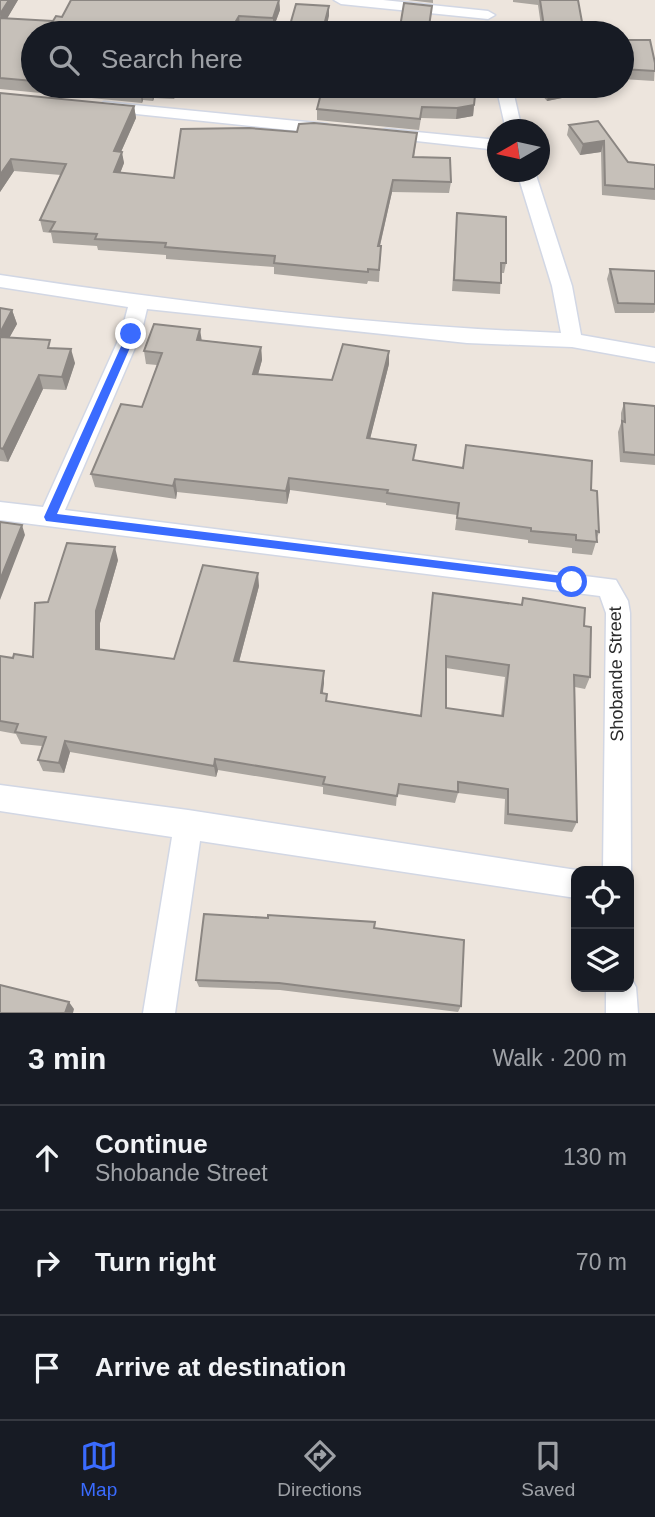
<!DOCTYPE html>
<meta charset="utf-8">
<style>
:root{--surface:#171b24;--page:#20242c;--text:#f1f3f6;--muted:#9ea1a6;--line:#363941;--accent:#3a6bfe}
body{margin:0;font-family:Arial,sans-serif;background:var(--page);color:var(--text)}
.controls{position:absolute;right:21px;bottom:21px;display:grid;overflow:hidden;border-radius:14px;box-shadow:0 4px 10px #0003}
.controls button{width:63px;height:63px;display:grid;place-items:center;padding:0;border:0;border-bottom:2px solid var(--line);background:var(--surface);color:var(--text);font:35px sans-serif}
.compass{position:absolute;left:487px;top:119px;width:63px;height:63px;border-radius:50%;background:var(--surface);box-shadow:0 4px 10px #0003;rotate:261deg}
.stop{position:absolute;width:21px;height:21px;margin:-16px;border:5px solid #3a6bfe;border-radius:50%;background:#fff}
.stop.end{background:#3a6bfe;border-color:#fff;box-shadow:0 2px 7px #0008}
.list{margin:0;padding:0;list-style:none}
h2{display:flex;justify-content:space-between;align-items:center;height:91px;margin:0;padding:0 28px;font-size:30px}
h2 small{font-size:23px;font-weight:400;color:var(--muted)}
.list li{display:grid;grid-template-columns:46px 1fr auto;gap:21px;align-items:center;box-sizing:border-box;height:105px;padding:0 28px;border-top:2px solid var(--line)}
.list b{display:block;font-size:26px;white-space:nowrap}
.list p{margin:0;font-size:23px;white-space:nowrap;color:var(--muted)}
.list em{font-size:23px;font-style:normal;color:var(--muted)}
.icon{flex:none;width:38px;height:38px;fill:none;stroke:currentColor;stroke-width:2;stroke-linecap:round;stroke-linejoin:round}
.map{position:relative;flex:none;width:655px;height:1013px;overflow:hidden}
.search{position:absolute;background:var(--surface);box-shadow:0 4px 10px #0003;left:21px;right:21px;top:21px;height:77px;display:flex;align-items:center;gap:18px;box-sizing:border-box;padding:0 24px;border-radius:38px;color:var(--muted);font-size:26px}
.sheet{height:406px;background:var(--surface)}
nav{display:flex;justify-content:space-around;align-items:center;box-sizing:border-box;height:98px;border-top:2px solid var(--line);background:var(--surface);font-size:19px;color:var(--muted)}
nav a{display:grid;justify-items:center;gap:4px}
nav .on{color:var(--accent)}
.map>svg:first-child{display:block}
.lines{fill:none;stroke-linecap:round;stroke-linejoin:round}
.minor-casing{stroke:#d2d7e4;stroke-width:3}
.minor{fill:#fff;fill-rule:evenodd}
.wall{fill:#aaa59f;fill-rule:evenodd}
.shaded-wall{fill:#8b8682}
.building{fill:#c6c0b9;stroke:#8b8682;stroke-width:2;fill-rule:evenodd}
.route{fill:#3a6bfe}
.labels{text-anchor:middle;dominant-baseline:central;stroke-width:5;stroke-linejoin:round;paint-order:stroke}
.street-label{font-size:18px;fill:#2b2b2b;stroke:#fff}
</style>
<div class="map">
<svg width="655" height="1013" viewBox="0 0 655 1013">
<rect width="100%" height="100%" fill="#ede5dd"/>
<g class="lines">
<g class="minor-casing">
<path id="minor" d="M334 0H383L488 11 495 15 488 19 341 4Z
M496 86H512L522 130H506Z
M104 102 327 124 335 129 327 134 98 110 96 107Z
M386 129 498 140V150L380 137 378 134 380 131Z
M517 172H535L572 286 581 335 655 348V362L572 347 467 343 147 309 141 334 65 510 616 580 628 601 630 613 631 871 629 878V871H603L606 613 600 596 0 520V502L43 507 121 334 128 307 0 287V275C186 303 373 326 561 333L552 286Z
M0 785 188 810 583 871H576V898L200 841 175 1013H143L172 837 0 811Z
M629 975 636 987 638 1013H606V987H629Z"/>
</g>
<use href="#minor" class="minor"/>
</g>
<path class="wall" d="M0 0H18L7 18 53 21 62 17 279 0 280 10 273 29 240 27 236 33H33V86H178L174 99 154 98 153 101 143 100 142 103 0 89Z
M408 0H433V3Z
M513 0H578L584 33H542L538 5 513 2Z
M622 40 655 63 654 81 622 79Z
M476 86 473 116 456 119 421 118 419 130 317 120V109Z
M534 86H588L587 93 547 101Z
M0 93 134 106 136 118 121 152 124 163 120 173 174 178 297 132 417 133 414 157 451 182 449 193 392 192 380 246H381L379 282 368 281 367 284 274 274V267L166 259V255L98 250 97 246 53 243 51 233 43 232 40 220 61 175 14 171 0 192Z
M598 121 628 162 655 165V200L602 195 601 152 580 155 567 135 569 125Z
M457 213 506 263 504 273H501L500 294 452 291Z
M610 269 655 271V311L654 313H615L607 279Z
M0 308 12 310 17 324 9 338 52 348 75 363 66 390 43 389 8 462 0 461Z
M202 340 261 347 262 360 258 375 332 380 389 364 370 438 414 460 591 490 599 532 592 555 572 553V548L528 543V540L455 530 457 515 386 505V503L290 490 287 504 177 492 176 499 95 487 91 474 142 407 157 365 146 364 144 351Z
M624 403 655 406V465L620 462 618 432 621 423V413Z
M118 560 100 623V650L174 659 259 586 239 662 324 671 323 694 327 701 421 715 433 593 521 605 523 598 584 626 590 677 585 689 575 687 577 822 572 832 504 824 505 799 458 793 455 803 397 794 396 806 323 794V787L218 770 216 777 70 752 64 773 43 771 38 760 42 746 21 744 16 734 0 731V656L13 658 33 657 48 602ZM446 668 505 677 501 716 446 708Z
M374 928 461 1006 458 1012 280 990 199 987 196 980Z"/>
<path class="shaded-wall" d="M9 0H18L1 29 0 14Z
M279 0 280 10 273 29V18Z
M329 6V16L325 33H322Z
M239 16 240 27 236 33H229Z
M174 86H178L174 99 173 87Z
M577 86H588L587 93 547 101 549 91Z
M153 87 154 98 153 101 151 89Z
M142 89 143 100 142 103 140 92Z
M474 105 473 116 456 119 457 108Z
M134 106 136 118 116 163 114 151Z
M604 141 601 152 580 155 583 144Z
M122 152 124 163 116 184 114 172Z
M11 159 14 171 0 192V175Z
M393 180 392 192 377 258 378 246Z
M12 310 17 324 2 351 0 344V333Z
M200 329 202 342 197 340Z
M261 347 262 360 254 388 253 374Z
M71 349 75 363 66 390 62 377Z
M389 351V364L367 451V438Z
M39 375 43 389 8 462 3 449Z
M289 478 290 490 287 504 286 491Z
M175 479 177 492 176 499 173 486Z
M22 525 25 535 0 600V580Z
M115 547 118 560 100 623V661L96 649V611Z
M258 573 259 586 236 673 234 661Z
M324 671V683L321 705V693Z
M65 741 70 752 64 773 59 763Z
M215 759 218 770 216 777 214 766Z
M69 1002 74 1009 73 1013H65Z"/>
<path class="building" d="M0 0H9L0 14Z
M71 0H279L273 18 239 16 229 33 222 32V33H33V81L0 78V18L53 21 56 16 62 17Z
M540 0H578L584 33H545Z
M404 3 432 6 428 33H399Z
M296 4 329 6 322 33H292V32H288Z
M622 40H650L655 63V71L622 69Z
M79 86H174L173 87H153L151 89H142L140 92Z
M323 86H476L474 105 457 108 422 107 420 119 317 109Z
M544 86H577L549 91Z
M0 93 134 106 114 151 122 152 114 172 174 178 181 129 249 128 297 132 299 124 314 123 417 133 413 157 450 158 451 182 393 180 378 246H381L379 270 368 269V272L274 263 275 256 165 247 166 243 95 239 97 234 50 231 55 222 40 220 66 164 11 159 0 175Z
M598 121 628 162 655 165V189L605 185 604 141 583 144 569 125Z
M457 213 506 217V263H501V283L454 280Z
M610 269 655 271V304L618 303Z
M0 308 12 310 0 333Z
M154 324 200 329 197 340 261 347 253 374 332 380 343 344 389 351 367 438 416 445 413 460 463 468 466 445 592 461 591 490 597 491 599 532 596 531 597 542 576 540V535L531 531V528L457 518 459 503 387 493 388 490 289 478 286 491 175 479 173 486 91 474 121 404 142 407 162 353 144 351Z
M0 337 50 340 48 348 71 349 62 377 39 375 3 449 0 448Z
M624 403 655 406V455L624 452 622 421 625 422Z
M0 522 22 525 0 580Z
M67 543 115 547 96 611V649L174 659 203 565 258 573 234 661 324 671 321 693 327 694 326 701 421 716 433 593 522 605 523 598 585 608 584 626 591 627 590 677 574 675 577 822 508 814V789L458 782V792L399 784 397 796 323 784 325 777 215 759 214 766 65 741 59 763 38 760 46 737 15 732 18 724 0 721V656L13 658 14 654 33 657 35 603 48 602ZM446 656 509 665 503 716 446 708Z
M204 914 268 918V915L375 922 374 928 464 940 461 1006 279 983 196 980Z
M0 985 69 1002 65 1013H0Z"/>
<path class="route" d="M128 331 136 334 57 514 572 577 578 582 576 585 46 521 44 517Z"/>
<g class="labels">
<g class="street-label">
<text transform="translate(616 674) rotate(-91)">Shobande Street</text>
</g>
</g>
</svg>
<div class="controls">
<button><svg class="icon" aria-label="locate" viewBox="0 0 24 24"><circle cx="12" cy="12" r="6"/><path d="M12 2v4M12 18v4M2 12h4M18 12h4"/></svg></button>
<button><svg class="icon" aria-label="layers" viewBox="0 0 24 24"><path d="M12 4l9 5-9 5-9-5zM3 14l9 5 9-5"/></svg></button>
</div>
<svg class="compass" viewBox="-18 -18 36 36"><path d="M0-13l5 13h-10z" fill="#e53935"/><path d="M0 13l5-13h-10z" fill="#9ea1a6"/></svg>
<div class="stop" style="left:572px;top:582px"></div>
<div class="stop end" style="left:131px;top:334px"></div>
<div class="search"><svg class="icon" aria-label="search" viewBox="0 0 24 24"><circle cx="10" cy="10" r="6"/><path d="M15 15l6 6"/></svg>Search here</div>
</div>
<section class="sheet">
<h2>3 min<small>Walk · 200 m</small></h2>
<ul class="list">
<li><svg class="icon" aria-label="ahead" viewBox="0 0 24 24"><path d="M12 20V5M6 11l6-6 6 6"/></svg><div><b>Continue</b><p>Shobande Street</p></div><em>130 m</em></li>
<li><svg class="icon" aria-label="right" viewBox="0 0 24 24"><path d="M7 20v-9h11M14 6l5 5-5 5"/></svg><div><b>Turn right</b></div><em>70 m</em></li>
<li><svg class="icon" aria-label="arrive" viewBox="0 0 24 24"><path d="M6 21V4h12l-3 4 3 4H6"/></svg><div><b>Arrive at destination</b></div></li>
</ul>
</section>
<nav>
<a class="on"><svg class="icon" aria-label="map" viewBox="0 0 24 24"><path d="M3 6l6-2 6 2 6-2v14l-6 2-6-2-6 2zM9 4v14M15 6v14"/></svg>Map</a>
<a><svg class="icon" aria-label="directions" viewBox="0 0 24 24"><path d="M12 3l9 9-9 9-9-9zM9 14v-3h6M13 9l2 2-2 2"/></svg>Directions</a>
<a><svg class="icon" aria-label="saved" viewBox="0 0 24 24"><path d="M7 4h10v16l-5-4-5 4z"/></svg>Saved</a>
</nav>
